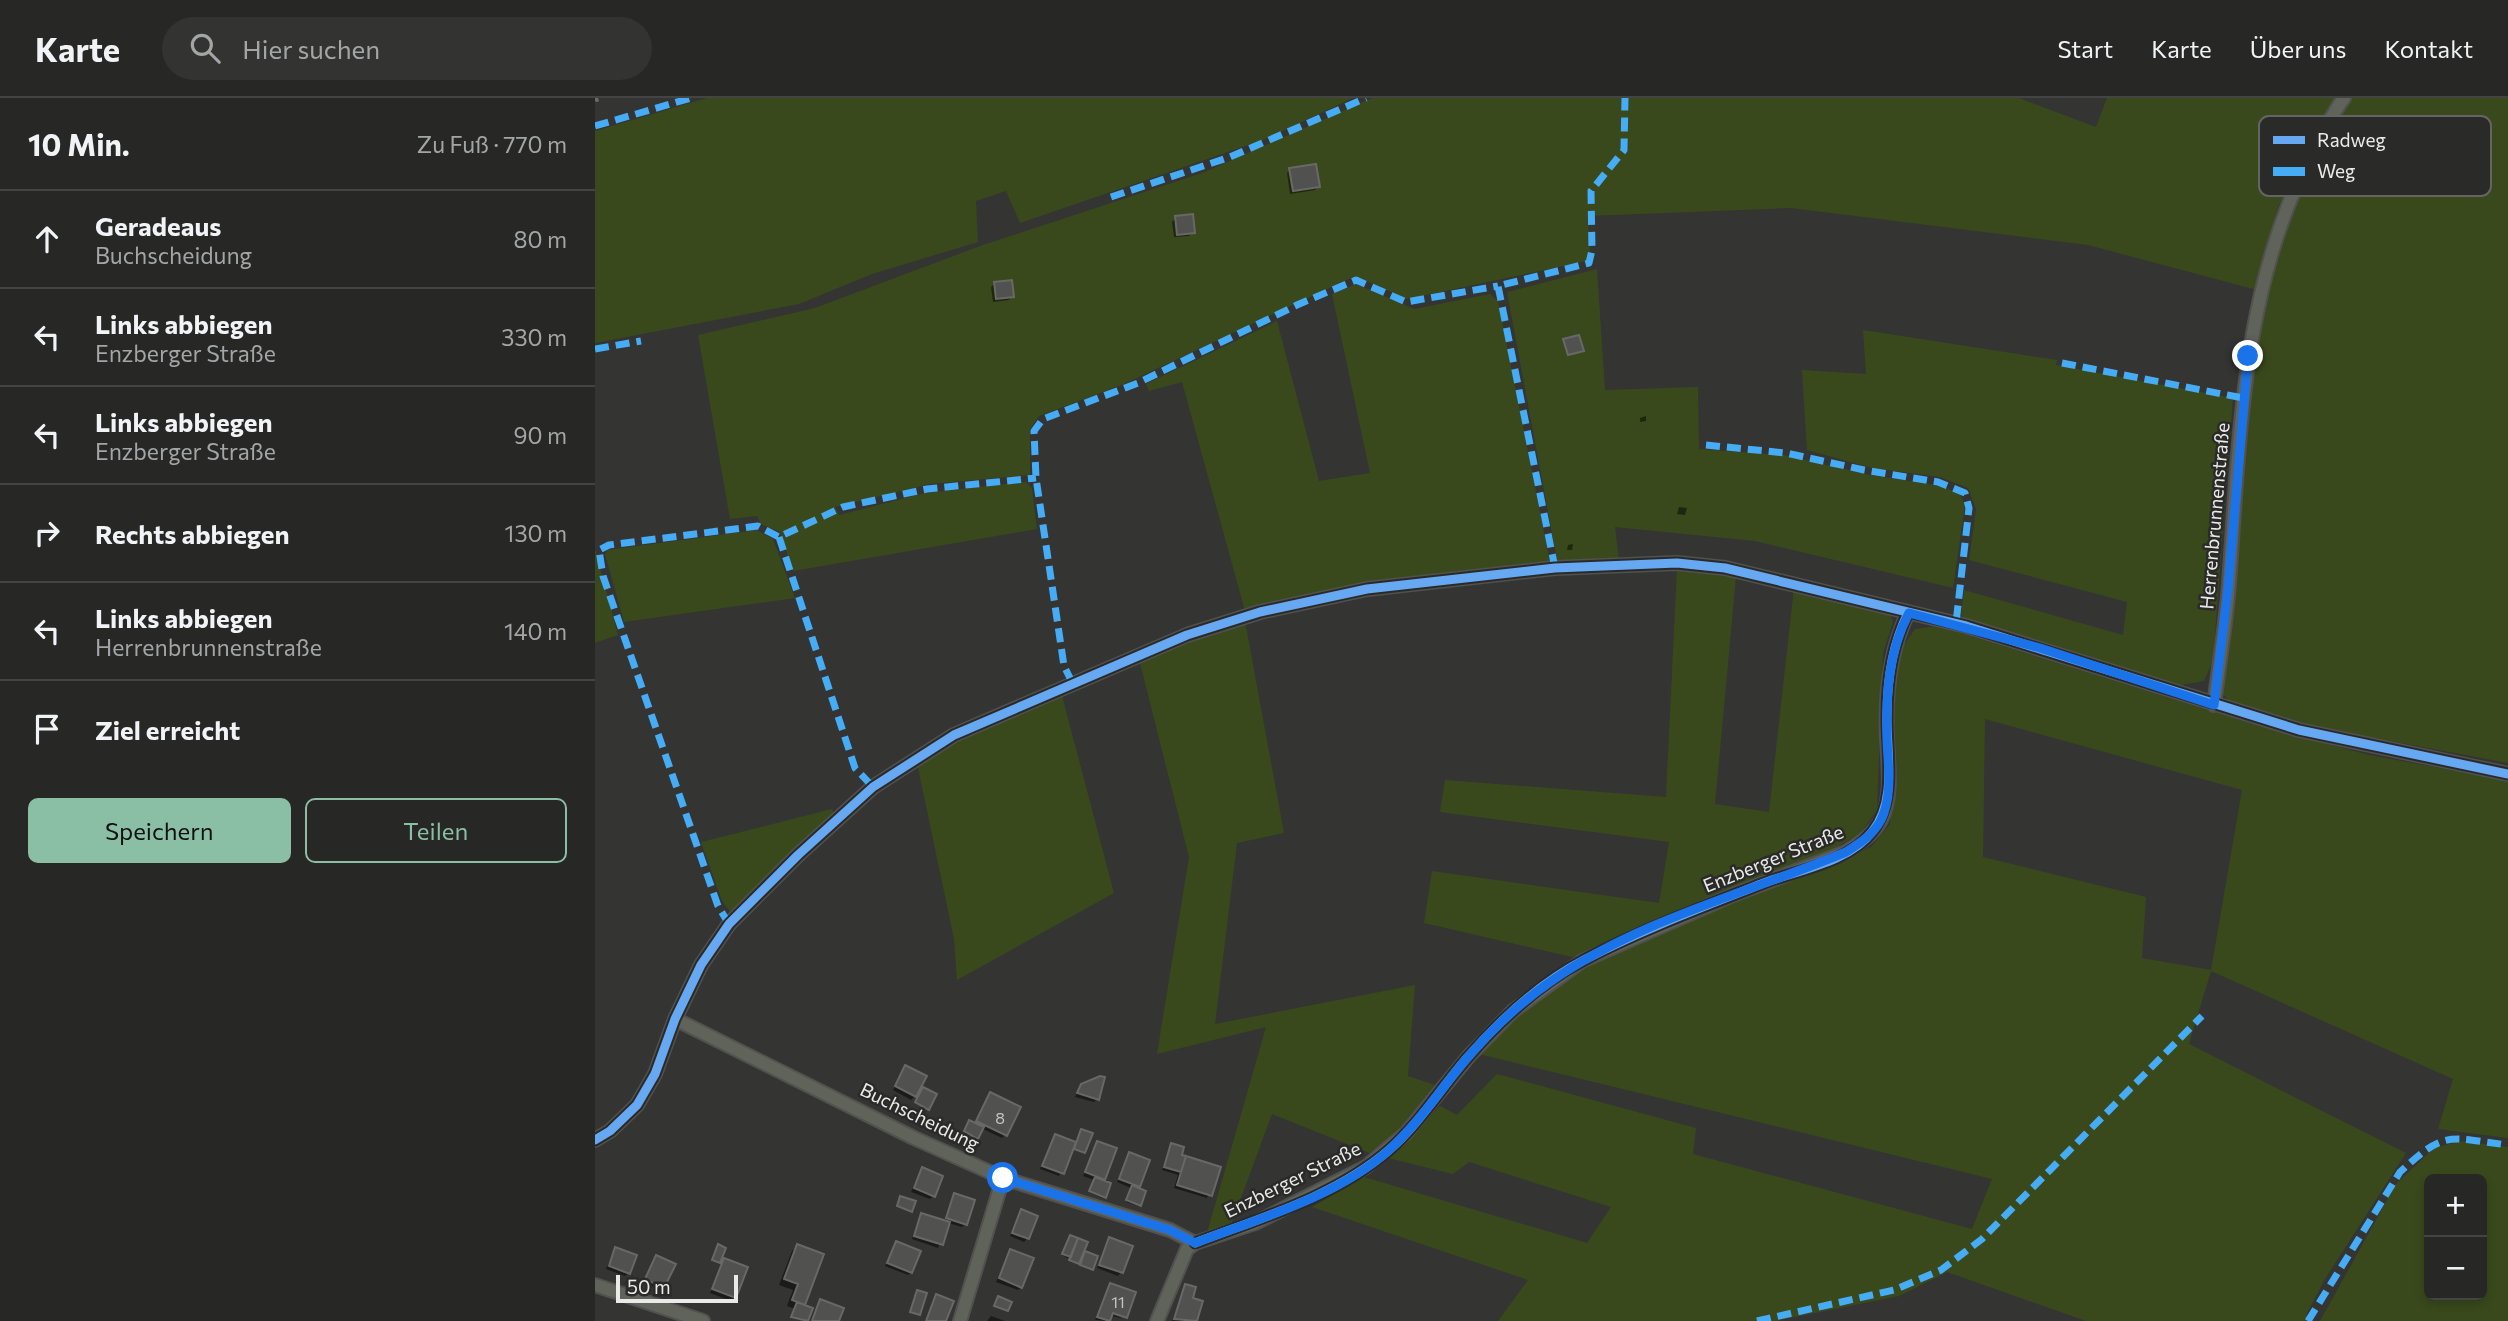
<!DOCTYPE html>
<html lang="de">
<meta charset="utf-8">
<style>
:root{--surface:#272726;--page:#333332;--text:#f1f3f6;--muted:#a4a5a7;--line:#434443;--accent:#8abfa5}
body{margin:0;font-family:Commissioner,sans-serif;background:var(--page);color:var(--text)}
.controls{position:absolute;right:21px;bottom:21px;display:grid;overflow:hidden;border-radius:10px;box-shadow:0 4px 10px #0003}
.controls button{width:63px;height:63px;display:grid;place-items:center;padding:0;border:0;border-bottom:2px solid var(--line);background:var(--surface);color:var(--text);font:35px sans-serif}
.scale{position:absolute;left:21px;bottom:18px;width:122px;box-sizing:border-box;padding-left:7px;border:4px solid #eaebe9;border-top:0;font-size:19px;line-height:24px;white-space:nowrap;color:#eaebe9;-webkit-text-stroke:5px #2a2b28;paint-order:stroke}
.stop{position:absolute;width:21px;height:21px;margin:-16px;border:5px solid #1a73e8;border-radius:50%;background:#fff}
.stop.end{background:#1a73e8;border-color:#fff;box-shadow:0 2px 7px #0008}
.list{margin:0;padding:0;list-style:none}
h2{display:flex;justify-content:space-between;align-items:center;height:91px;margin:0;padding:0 28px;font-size:30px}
h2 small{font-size:23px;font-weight:400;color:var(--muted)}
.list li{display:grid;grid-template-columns:46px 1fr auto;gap:21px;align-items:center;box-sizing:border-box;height:98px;padding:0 28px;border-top:2px solid var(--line)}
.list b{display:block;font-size:26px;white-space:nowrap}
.list p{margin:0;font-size:23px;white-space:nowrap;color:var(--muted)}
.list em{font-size:23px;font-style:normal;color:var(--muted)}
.actions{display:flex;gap:14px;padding:21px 28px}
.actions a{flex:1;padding:16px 0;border:2px solid var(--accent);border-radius:10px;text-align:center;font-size:24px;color:var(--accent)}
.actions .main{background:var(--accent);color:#111}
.icon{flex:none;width:38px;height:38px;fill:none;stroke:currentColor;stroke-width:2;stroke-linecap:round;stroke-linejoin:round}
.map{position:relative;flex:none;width:1913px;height:1223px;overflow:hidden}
header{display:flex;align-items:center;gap:42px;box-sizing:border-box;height:98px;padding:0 35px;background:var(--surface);border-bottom:2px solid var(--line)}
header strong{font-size:33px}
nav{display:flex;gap:38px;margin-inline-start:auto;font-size:24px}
.search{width:490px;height:63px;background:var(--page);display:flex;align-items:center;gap:18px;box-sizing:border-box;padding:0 24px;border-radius:38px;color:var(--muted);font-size:26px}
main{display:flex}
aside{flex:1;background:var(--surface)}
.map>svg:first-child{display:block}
.green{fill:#3a491c;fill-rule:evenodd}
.shadow{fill:#0007}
.building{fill:#515150;stroke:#686867;stroke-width:2}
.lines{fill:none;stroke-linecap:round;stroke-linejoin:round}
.street-casing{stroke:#515150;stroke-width:16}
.street{stroke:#60635a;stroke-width:12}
.rail{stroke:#6b6c68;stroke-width:5;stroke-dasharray:3.5 7;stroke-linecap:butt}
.quiet{stroke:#46acf6;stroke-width:7;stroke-dasharray:14 7;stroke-linecap:butt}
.cycleway-casing{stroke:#2a2b28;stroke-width:13}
.cycleway{stroke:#66a8f1;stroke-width:9}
.route{stroke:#1a73e8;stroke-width:9}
.labels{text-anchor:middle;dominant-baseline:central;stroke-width:5;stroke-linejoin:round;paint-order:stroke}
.number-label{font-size:16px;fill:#c4c4c3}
.street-label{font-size:19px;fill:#eaebe9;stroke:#2a2b28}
.key{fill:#2a2b28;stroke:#646562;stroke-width:2}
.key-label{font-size:19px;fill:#eaebe9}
</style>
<header>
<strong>Karte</strong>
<div class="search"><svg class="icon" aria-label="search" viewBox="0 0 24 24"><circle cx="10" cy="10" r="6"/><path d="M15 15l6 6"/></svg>Hier suchen</div>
<nav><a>Start</a><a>Karte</a><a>Über uns</a><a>Kontakt</a></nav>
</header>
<main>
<aside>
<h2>10 Min.<small>Zu Fuß · 770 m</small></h2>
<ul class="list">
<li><svg class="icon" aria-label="ahead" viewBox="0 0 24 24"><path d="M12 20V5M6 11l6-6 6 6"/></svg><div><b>Geradeaus</b><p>Buchscheidung</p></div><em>80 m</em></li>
<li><svg class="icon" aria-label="left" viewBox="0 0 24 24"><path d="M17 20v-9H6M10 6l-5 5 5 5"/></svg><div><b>Links abbiegen</b><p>Enzberger Straße</p></div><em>330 m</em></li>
<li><svg class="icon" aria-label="left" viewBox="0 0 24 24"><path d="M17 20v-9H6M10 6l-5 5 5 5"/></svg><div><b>Links abbiegen</b><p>Enzberger Straße</p></div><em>90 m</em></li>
<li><svg class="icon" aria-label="right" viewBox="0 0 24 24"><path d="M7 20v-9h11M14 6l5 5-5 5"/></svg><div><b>Rechts abbiegen</b></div><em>130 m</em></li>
<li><svg class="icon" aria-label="left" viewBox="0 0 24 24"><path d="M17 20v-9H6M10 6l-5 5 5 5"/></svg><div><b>Links abbiegen</b><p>Herrenbrunnenstraße</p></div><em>140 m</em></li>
<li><svg class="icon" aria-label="arrive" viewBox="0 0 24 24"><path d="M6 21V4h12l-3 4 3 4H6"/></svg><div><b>Ziel erreicht</b></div></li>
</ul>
<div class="actions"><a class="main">Speichern</a><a>Teilen</a></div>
</aside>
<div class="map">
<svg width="1913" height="1223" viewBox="0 0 1913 1223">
<rect width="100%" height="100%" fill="#343433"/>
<path class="green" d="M112 0H758L668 42 425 125 411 93 381 103 383 144 277 176 204 206 0 245V33Z
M777 0H1424L1501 29 1512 0H1744L1711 55 1684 107 1662 192 1493 147 1196 110 993 118 995 154 992 163 812 201 760 178 529 286 444 318 435 331V377L335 386 240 409 244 417 330 395 431 384 437 390 442 431 198 473 185 434 166 426 162 418 135 421 103 237 220 210 385 148 610 74Z
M1756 0H1913V665L1726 630 1636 605 1627 595C1642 482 1643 369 1659 256 1667 195 1688 136 1713 79 1725 52 1738 24 1756 0Z
M1002 171 1010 292 1103 289 1104 351 1189 357 1275 377 1346 388 1365 396 1370 407 1358 490 1160 443 1020 429 1024 462 966 466 962 462 912 194Z
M761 186 819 211 895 196 903 203 955 464 952 467 650 513 587 284 554 293 551 286 682 223 724 383 775 375 737 196Z
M1268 232 1462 262 1461 267 1638 300 1618 563 1609 583 1586 587 1371 523 1366 517 1369 492 1528 537 1532 504 1374 462 1381 411 1373 390 1345 379 1277 370 1212 352 1207 272 1271 276Z
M162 432 178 441 200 500 29 524 10 456 13 452Z
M0 451 23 537 0 545Z
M1082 470 1141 479 1120 706 1174 714 1199 490 1295 515 1298 524 1288 555 1282 712 1266 735 1240 750 1052 825 977 859 829 825 837 773 1064 805 1074 744 845 714 850 682 1071 699Z
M650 523 689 735 642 745 620 926 820 887 813 978 840 987 804 1031 777 1056 677 1016 636 1127 612 1135 671 929 562 956 594 759 544 561Z
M1343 528 1658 626 1770 656 1913 683V1040L1843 1031 1858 981 1616 873 1594 946 1811 1055 1730 1181 1711 1217 1718 1223H1491L1352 1174 1304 1198 1181 1223H903L933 1182 717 1109 769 1079 992 1145 1016 1109 874 1064 858 1076 793 1060 845 1008 862 1017 902 976 1101 1030 1098 1056 1377 1131 1397 1081 884 956 946 897 1004 860 1276 749 1295 726 1300 584 1307 550 1320 531ZM1390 621 1647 692 1616 872 1547 860 1551 799 1388 759Z
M466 594 519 795 362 882 359 841 322 665 364 639Z
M237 711 239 715 137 816 127 803 106 744Z
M1867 1043 1913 1049V1223H1725L1801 1086 1839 1050ZM1887 1081V1197H1834V1081Z"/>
<path class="shadow" d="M695 71 723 89 720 92 695 96 692 75Z
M581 120 598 134 594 138 579 139 577 124Z
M399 186 417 198 414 202 398 204 396 189Z
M1051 318V323L1045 324V320Z
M1084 409 1092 410 1090 417 1082 416Z
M978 446 977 452H972L973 447Z
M307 973 320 998 316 1002 298 992Z
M486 987 502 1001 499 1004 480 999Z
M395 996 410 1037 407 1040 386 1030 380 1041 369 1035 374 1025 379 1026Z
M460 1038 481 1046 489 1054 476 1051 464 1078 445 1071Z
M503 1045 508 1081V1100L494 1094 499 1082 488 1078Z
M577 1047 585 1058 623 1070 612 1100 579 1090 583 1077 567 1072Z
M535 1056 544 1088 543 1108 531 1104 536 1090 522 1084Z
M327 1072 338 1098 335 1101 316 1094Z
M359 1097 371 1126 367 1129 353 1125 343 1150 317 1141 327 1117 349 1124Z
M427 1114 433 1140 429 1144 415 1138Z
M474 1140 487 1153 501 1159 495 1172 467 1157Z
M515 1141 526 1174 523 1178 502 1170Z
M301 1145 316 1174 313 1177 290 1168Z
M202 1148 226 1157 208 1208 216 1211 211 1223 196 1220 200 1211 192 1208 198 1192 184 1187 197 1153Z
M21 1151 34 1175 30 1178 11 1171Z
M415 1153 426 1189 423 1192 401 1184Z
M62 1159 68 1189 65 1192 48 1184Z
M129 1162 140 1199 136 1203 115 1195Z
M515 1187 509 1214 528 1220 515 1218 513 1223 500 1222Z
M591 1188 595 1202 606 1205 600 1223H577Z
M341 1198 349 1223H330L338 1202Z
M396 1218 410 1223H392Z"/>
<path class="building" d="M721 66 725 89 698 93 694 70Z
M598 116 600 135 582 137 580 118Z
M417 182 419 199 401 201 399 184Z
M984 237 989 253 973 257 968 241Z
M310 967 332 978 321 999 300 988Z
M505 978 510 979 504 1002 482 995 486 986Z
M328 989 342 996 334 1012 320 1004Z
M395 994 426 1009 412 1038 381 1023Z
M374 1022 389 1029 383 1041 369 1033Z
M486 1031 498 1035 490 1055 479 1051Z
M460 1036 481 1044 469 1076 447 1068Z
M502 1043 522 1050 510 1082 490 1074Z
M576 1045 589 1049 587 1057 591 1058 586 1074 569 1069Z
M534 1054 555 1062 545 1089 524 1081Z
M591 1058 626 1069 617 1098 582 1087Z
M327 1069 348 1078 340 1099 319 1090Z
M500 1079 516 1085 511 1100 494 1093Z
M537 1087 551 1093 546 1108 531 1102Z
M359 1095 380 1102 372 1127 351 1120Z
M305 1098 321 1103 317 1114 302 1108Z
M426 1111 443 1118 434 1141 417 1135Z
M326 1115 355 1124 348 1147 319 1138Z
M475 1137 483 1140 476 1159 467 1156Z
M514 1139 538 1148 528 1175 504 1167Z
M483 1140 493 1144 484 1166 474 1162Z
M301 1143 326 1153 317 1175 292 1165Z
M123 1146 131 1150 125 1165 117 1162Z
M202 1146 229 1156 210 1207 197 1202 203 1186 189 1181Z
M20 1149 42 1157 35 1176 14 1168Z
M415 1151 439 1160 427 1190 404 1180Z
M490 1153 503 1158 498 1172 485 1167Z
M61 1157 81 1166 69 1190 50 1181Z
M129 1160 153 1169 141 1200 117 1191Z
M515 1185 541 1194 532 1220 518 1215 515 1223 502 1219Z
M590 1186 601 1189 598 1200 608 1203 602 1223 579 1221Z
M322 1192 332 1195 325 1217 315 1214Z
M341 1196 359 1203 351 1223H331Z
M403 1198 417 1204 413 1213 399 1208Z
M225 1201 249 1210 244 1223H217Z
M202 1204 218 1210 213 1223 196 1219Z"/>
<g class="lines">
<g class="street-casing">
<path id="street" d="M1619 607C1624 567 1631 526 1634 486 1645 336 1647 180 1722 46 1731 31 1738 14 1749 0
M80 921 319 1040 408 1080 575 1132 600 1145
M0 1042 15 1033 42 1007 60 976 80 921 106 867 134 826 203 757 278 689 359 637 592 537 665 514 772 491 960 470 1082 465 1130 470 1371 528 1704 632 1913 676
M0 1187 108 1223
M365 1223 408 1080
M562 1223 592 1151 600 1145 660 1125 771 1069 811 1035 874 958 918 913 987 863 1138 797 1251 754C1265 745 1278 737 1286 722 1298 698 1293 667 1292 641 1290 598 1294 554 1313 515"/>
</g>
<use href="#street" class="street"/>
<path class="rail" d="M0 2 6 0"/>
<path class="quiet" d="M0 28 96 0
M516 99 635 59 771 0
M0 251 46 243
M1467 265 1648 300
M1111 347 1191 355 1269 372 1343 384 1370 395 1374 410 1361 525
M184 439 260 670 278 689
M960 470 903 188 994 165 997 152 996 93 1029 52 1030 0
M477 584 469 568 441 380 439 333 448 321 543 285 702 207 761 182 811 204 903 188
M134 826 123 808 8 478 4 452 14 447 163 428 184 439 248 409 332 391 441 380
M1162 1223 1299 1192 1346 1172 1387 1141 1607 918
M1713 1223 1805 1074C1851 1031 1854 1040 1913 1047"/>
<g class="cycleway-casing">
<path id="cycleway" d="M0 1042 15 1033 42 1007 60 976 80 921 106 867 134 826 203 757 278 689 359 637 592 537 665 514 772 491 960 470 1082 465 1130 470 1371 528 1704 632 1913 676
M600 1145C665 1120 740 1099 794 1052 824 1026 846 990 872 960 905 922 945 885 989 862 1046 832 1108 809 1169 785 1203 772 1254 764 1277 734 1303 702 1291 654 1292 617 1292 580 1297 547 1313 515"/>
</g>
<use href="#cycleway" class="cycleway"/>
</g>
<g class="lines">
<path class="route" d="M408 1080 575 1132 600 1145C663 1121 743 1098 794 1052 824 1025 847 989 873 959 897 931 925 905 955 884 1043 822 1153 795 1251 754 1265 745 1278 737 1286 722 1298 698 1293 667 1292 641 1291 598 1293 554 1314 515L1445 550 1619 607 1633 491 1653 258"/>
</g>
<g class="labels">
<g class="number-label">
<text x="405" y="1019">8</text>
<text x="523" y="1203">11</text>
</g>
<g class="street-label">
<text transform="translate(1619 418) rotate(-85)">Herrenbrunnenstraße</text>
<text transform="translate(1178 760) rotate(-22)">Enzberger Straße</text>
<text transform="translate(325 1018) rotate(26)">Buchscheidung</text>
<text transform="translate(697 1081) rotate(-26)">Enzberger Straße</text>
</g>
</g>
<rect x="1664" y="18" width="232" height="80" rx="10" class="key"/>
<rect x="1678" y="38" width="32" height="8" fill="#66a8f1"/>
<rect x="1678" y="69" width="32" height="9" fill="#46acf6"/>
<g class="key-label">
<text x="1722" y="49">Radweg</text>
<text x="1722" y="80">Weg</text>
</g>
</svg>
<div class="controls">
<button>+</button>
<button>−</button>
</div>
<div class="scale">50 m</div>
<div class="stop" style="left:408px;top:1080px"></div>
<div class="stop end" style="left:1653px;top:258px"></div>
</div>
</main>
